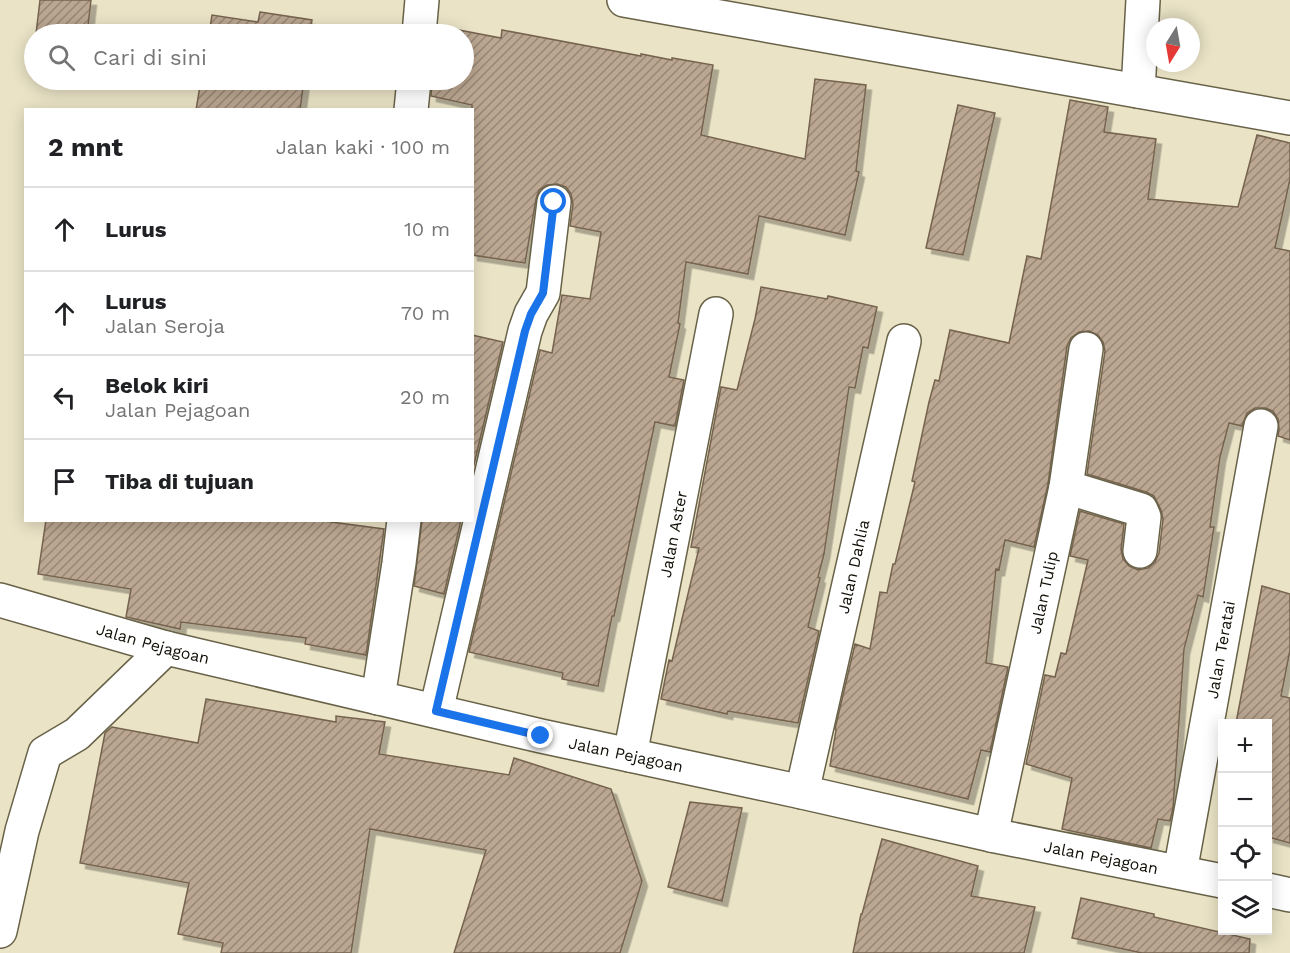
<!DOCTYPE html>
<html lang="id">
<meta charset="utf-8">
<style>
:root{--surface:#fff;--page:#f6f6f6;--text:#202124;--muted:#757577;--line:#e0e0e0}
body{margin:0;font-family:"Work Sans",sans-serif;background:var(--page);color:var(--text)}
.controls{position:absolute;right:18px;bottom:18px;display:grid;overflow:hidden;border-radius:0px;box-shadow:0 3px 15px #0003}
.controls button{width:54px;height:54px;display:grid;place-items:center;padding:0;border:0;border-bottom:2px solid var(--line);background:var(--surface);color:var(--text);font:30px sans-serif}
.compass{position:absolute;left:1146px;top:18px;width:54px;height:54px;border-radius:50%;background:var(--surface);box-shadow:0 3px 15px #0003;rotate:191deg}
.stop{position:absolute;width:18px;height:18px;margin:-14px;border:4px solid #1a73e8;border-radius:50%;background:#fff}
.stop.end{background:#1a73e8;border-color:#fff;box-shadow:0 2px 6px #0008}
.list{margin:0;padding:0;list-style:none}
h2{display:flex;justify-content:space-between;align-items:center;height:78px;margin:0;padding:0 24px;font-size:26px}
h2 small{font-size:20px;font-weight:400;color:var(--muted)}
.list li{display:grid;grid-template-columns:39px 1fr auto;gap:18px;align-items:center;box-sizing:border-box;height:84px;padding:0 24px;border-top:2px solid var(--line)}
.list b{display:block;font-size:22px;white-space:nowrap}
.list p{margin:0;font-size:20px;white-space:nowrap;color:var(--muted)}
.list em{font-size:20px;font-style:normal;color:var(--muted)}
.icon{flex:none;width:33px;height:33px;fill:none;stroke:currentColor;stroke-width:2;stroke-linecap:round;stroke-linejoin:round}
.map{position:relative;flex:none;width:1290px;height:953px;overflow:hidden}
.search{position:absolute;background:var(--surface);box-shadow:0 3px 15px #0003;left:24px;top:24px;width:450px;height:66px;display:flex;align-items:center;gap:15px;box-sizing:border-box;padding:0 21px;border-radius:33px;color:var(--muted);font-size:22px}
.panel{position:absolute;background:var(--surface);box-shadow:0 3px 15px #0003;left:24px;top:108px;width:450px;height:414px;border-radius:0px}
.map>svg:first-child{display:block}
.building{fill:url(#building-hatch);stroke:#76634f;stroke-width:1.5;filter:url(#shadow)}
.lines{fill:none;stroke-linecap:round;stroke-linejoin:round}
.minor-casing{stroke:#686248;stroke-width:36}
.minor{stroke:#fff;stroke-width:33}
.route{stroke:#1a73e8;stroke-width:8}
.labels{text-anchor:middle;dominant-baseline:central;stroke-width:6;stroke-linejoin:round;paint-order:stroke}
.street-label{font-size:16px;fill:#100e05;stroke:#f7f0d3}
</style>
<div class="map">
<svg width="1290" height="953" viewBox="0 0 1290 953">
<defs>
<pattern id="building-hatch" width="6" height="6" patternUnits="userSpaceOnUse" patternTransform="scale(1.5)"><rect width="6" height="6" fill="#bba791"/><path d="M-1 1l2-2M0 6l6-6M5 7l2-2" fill="none" stroke="#978674"/></pattern>
<filter id="shadow"><feDropShadow dx="5.5" dy="5.5" stdDeviation="0" flood-color="#0004"/></filter>
</defs>
<rect width="100%" height="100%" fill="#eae3c6"/>
<path class="building" d="M40 0H91L87 34H36Z
M260 12 312 20 310 34H209L212 15 258 22Z
M438 26 501 38 502 30 641 56V54L672 60V58L713 65 701 135 805 159 815 79 866 85 856 171 859 172 845 235 759 216 748 274 686 262 678 323 680 324 669 377 684 380 675 426 655 422 614 616H612L598 686 562 679 563 673 469 652 540 350 552 353 562 295 590 299 601 232 570 226 573 204 571 194 566 187 557 184 547 185 539 190 536 199 525 263 472 255V105L431 96 432 80H464V34H438Z
M201 80H304L300 110H196Z
M1070 100 1108 107 1104 132 1156 139 1148 199 1238 207 1257 135 1290 143V179L1275 248 1290 251V440L1278 436 1279 429 1278 419 1273 411 1265 408H1255L1247 413 1242 426 1229 423 1220 457 1210 527H1214L1203 597 1198 595 1184 649 1173 808 1170 821 1158 819 1151 848 1062 829 1072 778 1026 764 1045 675 1055 677 1061 653 1066 654 1088 560 1070 556 1080 511 1124 524 1121 549 1123 559 1129 566 1138 570 1148 568 1155 562 1159 553 1163 519 1161 510 1154 496 1146 492 1087 474 1105 351 1103 342 1098 335 1089 331 1079 332 1071 338 1067 346 1048 484 1034 547 1005 540 999 570 996 569 986 663 1008 667 990 752 981 750 968 799 830 766 836 730 835 729 855 644 870 649 880 592 887 593 893 564H895L915 482 912 481 929 402 935 380 939 381 950 330 1009 343 1027 256 1041 259Z
M958 105 995 113 963 255 926 248Z
M761 287 827 299 828 296 877 307 868 348 863 347 855 388 849 387 824 554 818 577 820 578 808 627 819 631 798 723 728 711 727 714 661 699 669 660 672 661 699 548 691 547 721 387 737 390 755 319Z
M472 335 503 342 472 473Z
M46 520H316L384 529 366 655 305 644 306 638 181 622 180 629 126 617 131 589 38 574Z
M422 520H461L444 594 414 586Z
M1262 586 1290 594V650L1281 696 1290 698V843L1268 837V723H1236Z
M206 699 336 722V716L385 722 379 754 509 775 514 758 611 789 642 881 620 953H454L486 850 370 829 351 953H221L223 943 178 934 189 883 80 863 105 733 112 727 198 743Z
M690 802 742 808 722 901 668 887Z
M882 839 978 866 971 896 1035 907 1024 953H853L861 914H862Z
M1081 898 1154 914V917L1250 939 1249 953H1142L1072 938Z"/>
<g class="lines">
<g class="minor-casing">
<g id="minor">
<path d="M624 0 1290 118"/>
<path d="M419 34 422 0"/>
<path d="M1138 91 1143 0"/>
<path d="M411 110 414 80"/>
<path d="M1066 487 1141 510 1144 517 1140 551"/>
<path id="s1" d="M0 600 166 648 541 736 802 792 991 835 1222 881"/>
<path d="M378 698 399 563 404 520"/>
<path d="M436 711 525 331 531 314 543 293 554 202"/>
<path id="s2" d="M630 755 716 314"/>
<path id="s3" d="M802 792 904 341"/>
<path id="s4" d="M991 835 1066 487 1086 349"/>
<path id="s5" d="M1180 872 1261 426"/>
<path d="M1268 890 1290 895"/>
<path d="M0 931 22 831 45 753 77 734 166 648"/>
</g>
</g>
<use href="#minor" class="minor"/>
</g>
<g class="lines">
<path class="route" d="M541 736 436 711 525 331 531 314 543 293 554 202"/>
</g>
<g class="labels">
<g class="street-label">
<text stroke="none"><textPath href="#s2" startOffset="225">Jalan Aster</textPath></text>
<text stroke="none"><textPath href="#s3" startOffset="231">Jalan Dahlia</textPath></text>
<text stroke="none"><textPath href="#s4" startOffset="248">Jalan Tulip</textPath></text>
<text stroke="none"><textPath href="#s1" startOffset="159">Jalan Pejagoan</textPath></text>
<text stroke="none"><textPath href="#s5" startOffset="226">Jalan Teratai</textPath></text>
<text stroke="none"><textPath href="#s1" startOffset="645">Jalan Pejagoan</textPath></text>
<text stroke="none"><textPath href="#s1" startOffset="1131">Jalan Pejagoan</textPath></text>
</g>
</g>
</svg>
<div class="controls">
<button>+</button>
<button>−</button>
<button><svg class="icon" aria-label="locate" viewBox="0 0 24 24"><circle cx="12" cy="12" r="6"/><path d="M12 2v4M12 18v4M2 12h4M18 12h4"/></svg></button>
<button><svg class="icon" aria-label="layers" viewBox="0 0 24 24"><path d="M12 4l9 5-9 5-9-5zM3 14l9 5 9-5"/></svg></button>
</div>
<svg class="compass" viewBox="-18 -18 36 36"><path d="M0-13l5 13h-10z" fill="#e53935"/><path d="M0 13l5-13h-10z" fill="#757577"/></svg>
<div class="stop" style="left:554px;top:202px"></div>
<div class="stop end" style="left:541px;top:736px"></div>
<div class="search"><svg class="icon" aria-label="search" viewBox="0 0 24 24"><circle cx="10" cy="10" r="6"/><path d="M15 15l6 6"/></svg>Cari di sini</div>
<section class="panel">
<h2>2 mnt<small>Jalan kaki · 100 m</small></h2>
<ul class="list">
<li><svg class="icon" aria-label="ahead" viewBox="0 0 24 24"><path d="M12 20V5M6 11l6-6 6 6"/></svg><div><b>Lurus</b></div><em>10 m</em></li>
<li><svg class="icon" aria-label="ahead" viewBox="0 0 24 24"><path d="M12 20V5M6 11l6-6 6 6"/></svg><div><b>Lurus</b><p>Jalan Seroja</p></div><em>70 m</em></li>
<li><svg class="icon" aria-label="left" viewBox="0 0 24 24"><path d="M17 20v-9H6M10 6l-5 5 5 5"/></svg><div><b>Belok kiri</b><p>Jalan Pejagoan</p></div><em>20 m</em></li>
<li><svg class="icon" aria-label="arrive" viewBox="0 0 24 24"><path d="M6 21V4h12l-3 4 3 4H6"/></svg><div><b>Tiba di tujuan</b></div></li>
</ul>
</section>
</div>
